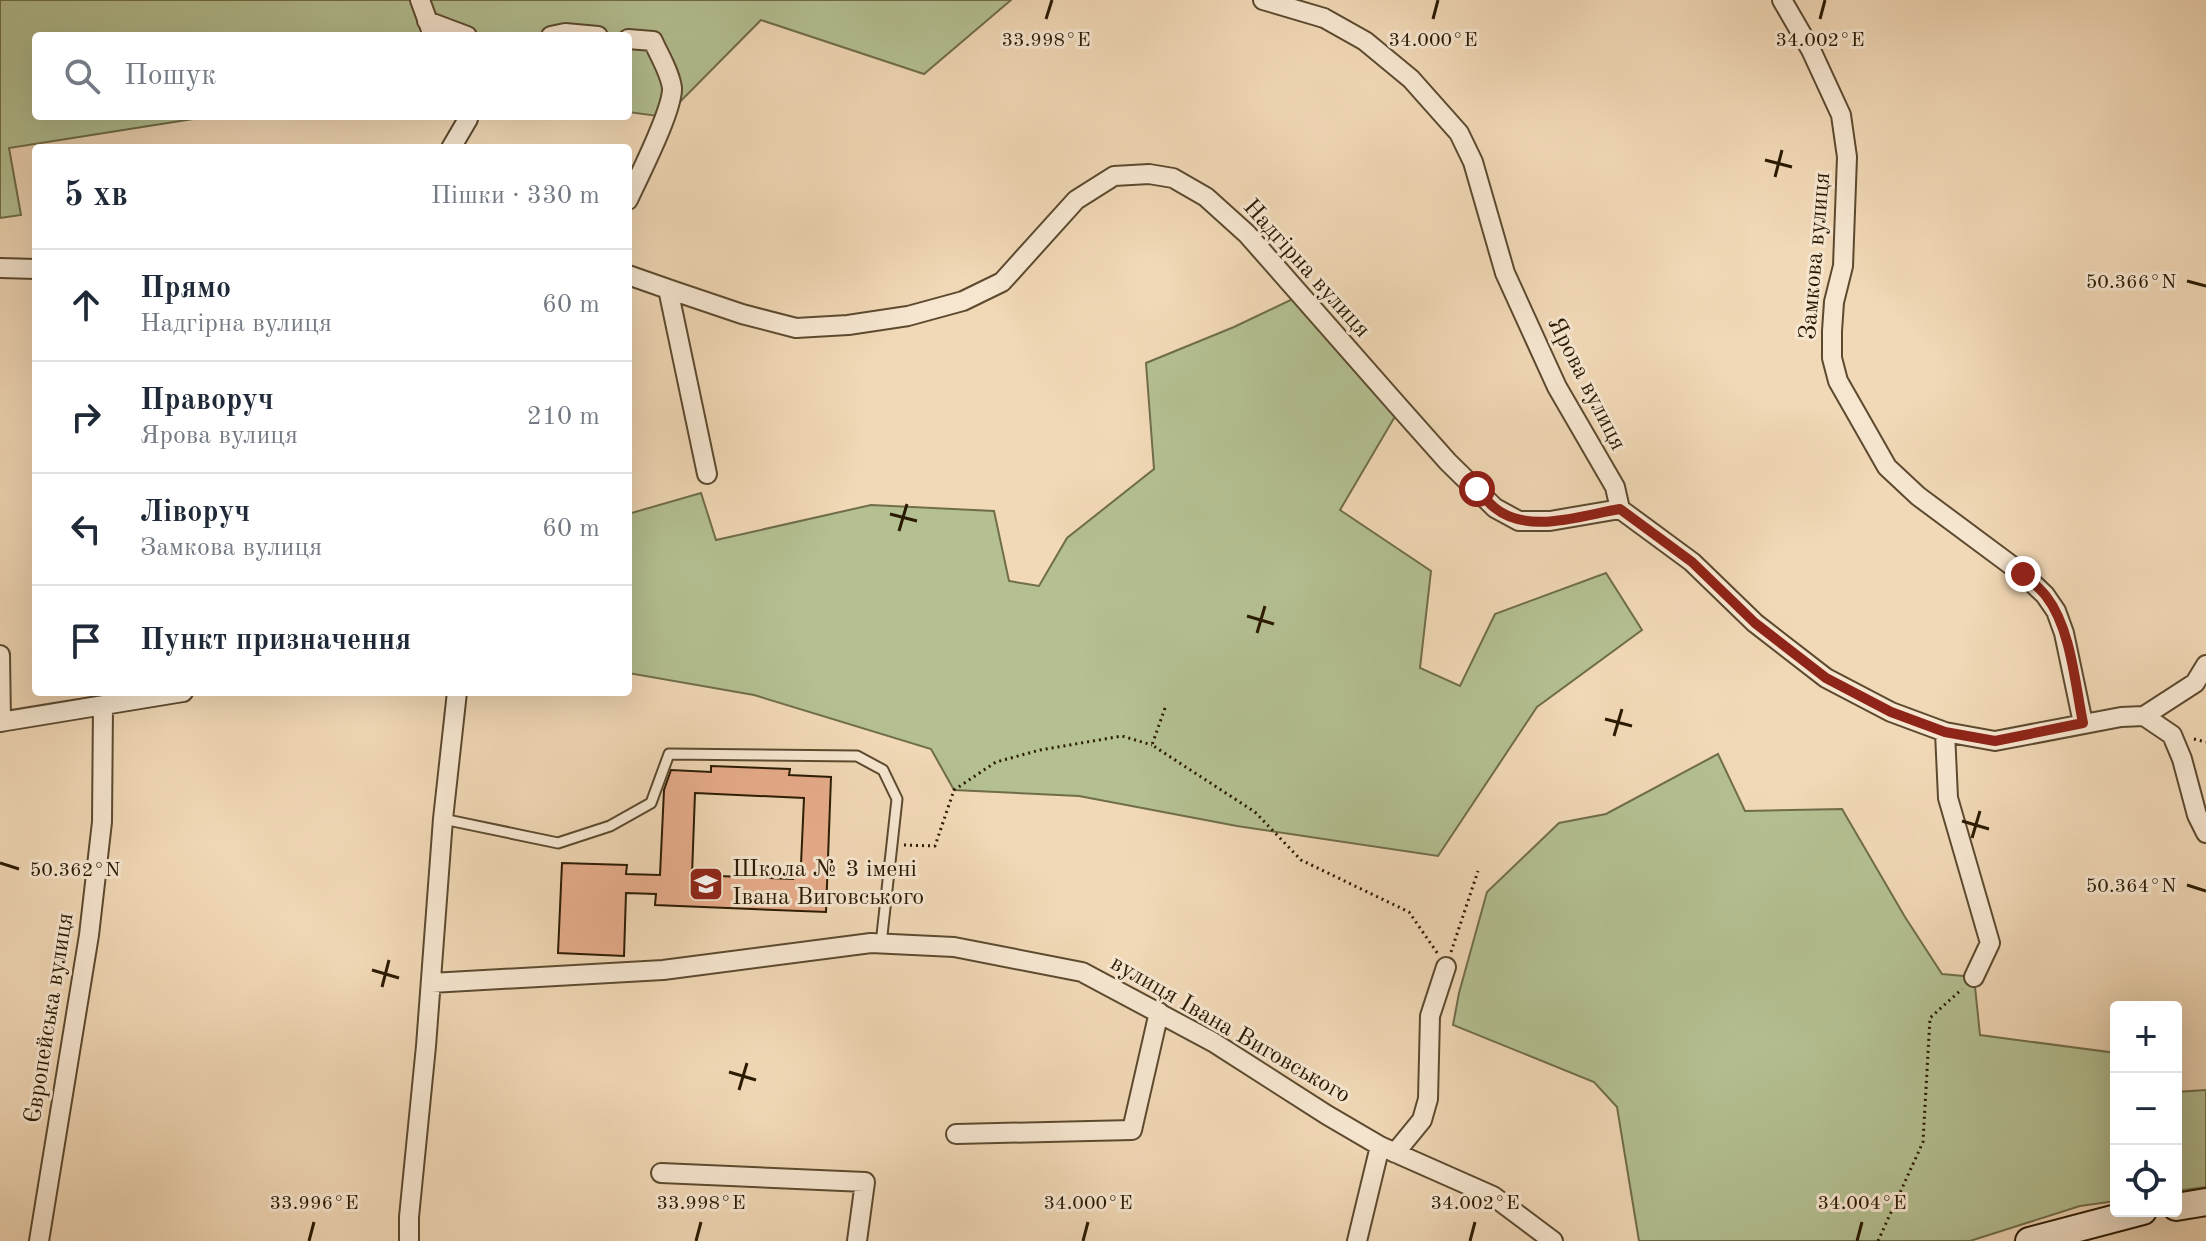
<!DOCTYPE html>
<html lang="uk">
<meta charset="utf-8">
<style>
:root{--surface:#fff;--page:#f6f6f7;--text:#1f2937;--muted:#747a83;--line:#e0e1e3}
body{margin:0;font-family:"Old Standard TT",serif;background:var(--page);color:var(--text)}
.controls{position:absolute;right:24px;bottom:24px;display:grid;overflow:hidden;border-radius:8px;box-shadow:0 8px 32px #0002}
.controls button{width:72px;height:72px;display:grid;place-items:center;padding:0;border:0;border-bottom:2px solid var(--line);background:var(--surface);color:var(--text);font:40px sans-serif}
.stop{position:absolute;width:24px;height:24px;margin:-18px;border:6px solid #8f2418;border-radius:50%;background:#fff}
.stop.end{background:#8f2418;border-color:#fff;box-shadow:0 2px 8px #0008}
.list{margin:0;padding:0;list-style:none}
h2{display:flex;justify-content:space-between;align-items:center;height:104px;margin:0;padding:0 32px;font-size:34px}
h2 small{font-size:26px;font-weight:400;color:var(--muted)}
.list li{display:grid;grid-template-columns:52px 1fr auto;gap:24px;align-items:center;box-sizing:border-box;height:112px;padding:0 32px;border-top:2px solid var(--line)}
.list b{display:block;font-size:30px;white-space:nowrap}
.list p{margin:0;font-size:26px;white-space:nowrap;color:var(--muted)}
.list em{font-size:26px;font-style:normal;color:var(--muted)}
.icon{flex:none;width:44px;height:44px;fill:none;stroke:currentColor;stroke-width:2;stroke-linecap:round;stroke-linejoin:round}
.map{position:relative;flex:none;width:2206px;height:1241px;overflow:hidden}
.search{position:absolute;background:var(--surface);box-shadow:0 8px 32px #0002;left:32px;top:32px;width:600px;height:88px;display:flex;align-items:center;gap:20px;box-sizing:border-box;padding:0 28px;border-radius:8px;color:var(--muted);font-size:30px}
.panel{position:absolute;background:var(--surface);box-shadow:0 8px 32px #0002;left:32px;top:144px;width:600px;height:552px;border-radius:8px}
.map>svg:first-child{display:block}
.green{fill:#b4c092;stroke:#6f6d4a;stroke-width:2}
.building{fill:#e8ad8c;stroke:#2a1a02;stroke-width:2;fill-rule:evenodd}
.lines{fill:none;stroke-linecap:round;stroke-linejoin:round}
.service-casing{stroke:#5c4a2f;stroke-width:13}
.minor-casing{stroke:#5c4a2f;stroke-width:22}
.secondary-casing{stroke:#2a1a02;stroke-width:30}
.path{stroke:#2a1a02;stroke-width:3;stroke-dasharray:2 4;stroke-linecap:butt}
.service{stroke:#f6e6d0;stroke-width:9}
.minor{stroke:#f6e6d0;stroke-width:18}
.secondary{stroke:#f6e6d0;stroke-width:26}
.route{stroke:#8f2418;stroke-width:10}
.ticks{fill:none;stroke:#2a1a02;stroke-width:3}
.labels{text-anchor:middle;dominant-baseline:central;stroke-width:6;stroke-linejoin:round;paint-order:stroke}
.street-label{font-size:24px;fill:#2a1a02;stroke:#f6e6d0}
.poi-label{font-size:24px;fill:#2a1a02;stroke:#f6e6d0;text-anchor:start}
.ticks-label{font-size:20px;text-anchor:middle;fill:#2a1a02;stroke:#f6e6d0;stroke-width:6;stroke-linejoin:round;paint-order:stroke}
</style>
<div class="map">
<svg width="2206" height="1241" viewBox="0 0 2206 1241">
<rect width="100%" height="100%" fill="#f1d8b6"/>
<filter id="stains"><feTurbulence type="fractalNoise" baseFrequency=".0025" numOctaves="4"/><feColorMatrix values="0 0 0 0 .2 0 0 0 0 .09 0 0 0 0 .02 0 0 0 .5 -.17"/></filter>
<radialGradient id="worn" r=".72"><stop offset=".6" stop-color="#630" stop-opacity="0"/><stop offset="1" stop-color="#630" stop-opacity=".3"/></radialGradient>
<path class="green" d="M0 0H1011L924 74 761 20 665 117 628 112V36H36V116H212L9 148 21 215 0 218Z
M1299 296 1400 408 1340 510 1431 571 1420 668 1460 686 1495 614 1606 573 1642 630 1537 707 1438 856 1237 826 1079 796 954 790 931 749 754 695 628 673V514L701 493 716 540 871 505 994 511 1009 581 1039 586 1067 538 1154 469 1146 363 1234 327Z
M1718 754 1745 811 1842 809 1905 917 1942 974 1974 977 1980 1035 2116 1053V1201L2080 1206 1970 1241H1639L1617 1107 1594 1082 1453 1025 1459 993 1487 892 1559 823 1606 814Z
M2206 1090V1187L2176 1191V1092Z"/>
<path class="building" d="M711 766 790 769 789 775 831 777 826 912 655 905 656 894 626 893 624 956 558 953 562 863 627 865 626 874 660 875 664 790 671 770 711 772ZM695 793 804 798 801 864H793V879L692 875Z"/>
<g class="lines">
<g class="service-casing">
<path id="service" d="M443 819 558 843 610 826 651 803 669 754 857 756 883 770 897 799 881 944"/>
</g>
<g class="minor-casing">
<path id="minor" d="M420 0 431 30
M1263 0 1324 18 1365 41 1411 79 1459 133 1473 162 1505 273 1557 387 1615 487 1620 509 1692 562 1755 623 1826 678 1891 712 1945 732 1995 741 2121 717 2144 716
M1782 0 1811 50 1841 115 1847 157 1843 266 1834 302 1832 331V358L1838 381 1887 467 1918 496 2023 574 2045 595 2056 611 2064 633 2083 723
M427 21 467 36
M551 36 565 33 598 36
M628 39 653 41C659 55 670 72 672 88 673 110 639 176 628 200
M451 148 468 119 467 116
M0 268 36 269
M628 275 668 289 707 474
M668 289 742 314 796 328 848 325 908 316 963 301 1002 282 1076 200 1114 176 1149 174 1173 178 1206 197 1247 234 1400 408 1448 462 1495 508 1519 521H1550L1620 509
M0 655 1 722
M2144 716 2172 735 2182 759 2197 815 2206 833
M2144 716 2195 683 2206 665
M0 722 183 692
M1945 732 1948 798 1990 943 1974 977
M431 983 663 970 871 943 954 947 1082 972 1213 1042 1327 1115 1380 1146 1493 1196 1553 1241
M956 1134 1132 1130 1159 1012
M1395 1153 1422 1120 1428 1099 1430 1016 1446 967
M661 1173 865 1182 857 1241
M39 1241 89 935 102 822 103 706
M409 1241V1217L426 1046 443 819 457 692
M1357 1241 1380 1146"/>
</g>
<g class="secondary-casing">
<path id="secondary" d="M2176 1207 2206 1202
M2029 1241 2143 1211"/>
</g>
<path class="path" d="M1165 708 1152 745 1255 812 1301 860 1409 912 1438 954
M2194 739 2206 742
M904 845 935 846 954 790 996 762 1040 750 1122 736 1152 745
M1451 952 1478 871
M1878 1241 1923 1142 1930 1018 1962 989"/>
<use href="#service" class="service"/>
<use href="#minor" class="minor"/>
<use href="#secondary" class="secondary"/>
</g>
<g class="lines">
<path class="route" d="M1477 489C1483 495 1488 503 1495 508 1528 535 1582 515 1620 509L1692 562 1755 623 1826 678 1891 712 1945 732 1995 741 2083 723C2075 684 2071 628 2046 596 2040 588 2031 581 2023 574"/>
</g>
<path class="ticks" d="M1046 19 1052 0M1433 19 1438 0M1820 19 1825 0M1765 160 1792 167M1775 177 1782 150M2187 281 2206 286M890 514 917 521M899 531 907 504M1247 616 1274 624M1257 633 1265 606M1605 719 1632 726M1614 736 1622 709M1962 821 1989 829M1972 838 1980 811M0 863 19 869M2187 885 2206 891M372 970 399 978M382 987 389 960M729 1072 756 1080M739 1090 747 1063M309 1241 314 1222M696 1241 701 1222M1083 1241 1088 1222M1470 1241 1475 1222M1857 1241 1862 1222"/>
<defs>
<g id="school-square" transform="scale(1.8)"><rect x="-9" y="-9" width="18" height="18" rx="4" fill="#8f2418" stroke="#f6e6d0"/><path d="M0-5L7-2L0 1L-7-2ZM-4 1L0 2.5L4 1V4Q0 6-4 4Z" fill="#fff"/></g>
</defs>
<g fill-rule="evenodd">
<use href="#school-square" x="706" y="884"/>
</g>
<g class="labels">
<g class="street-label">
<text transform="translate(1816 256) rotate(-85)">Замкова вулиця</text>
<text transform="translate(1306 269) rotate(48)">Надгірна вулиця</text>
<text transform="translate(1586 384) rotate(63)">Ярова вулиця</text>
<text transform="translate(50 1018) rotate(-81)">Європейська вулиця</text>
<text transform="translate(1230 1030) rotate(30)">вулиця Івана Виговського</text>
</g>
<g class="poi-label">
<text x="732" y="870">Школа № 3 імені<tspan x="732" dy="28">Івана Виговського</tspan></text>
</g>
</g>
<g class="ticks-label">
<text x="1046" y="46">33.998°E</text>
<text x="1433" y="46">34.000°E</text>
<text x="1820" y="46">34.002°E</text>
<text x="2131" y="288">50.366°N</text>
<text x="75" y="876">50.362°N</text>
<text x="2131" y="892">50.364°N</text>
<text x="314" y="1209">33.996°E</text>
<text x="701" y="1209">33.998°E</text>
<text x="1088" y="1209">34.000°E</text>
<text x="1475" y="1209">34.002°E</text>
<text x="1862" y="1209">34.004°E</text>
</g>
<rect width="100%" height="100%" filter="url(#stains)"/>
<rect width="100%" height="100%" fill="url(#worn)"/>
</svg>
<div class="controls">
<button>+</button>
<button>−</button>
<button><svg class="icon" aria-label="locate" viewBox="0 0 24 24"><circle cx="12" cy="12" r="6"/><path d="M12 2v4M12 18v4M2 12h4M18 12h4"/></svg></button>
</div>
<div class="stop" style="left:1477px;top:489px"></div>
<div class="stop end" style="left:2023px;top:574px"></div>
<div class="search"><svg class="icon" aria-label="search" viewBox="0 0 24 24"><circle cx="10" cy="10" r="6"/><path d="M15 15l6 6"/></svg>Пошук</div>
<section class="panel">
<h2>5 хв<small>Пішки · 330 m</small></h2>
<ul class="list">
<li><svg class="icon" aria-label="ahead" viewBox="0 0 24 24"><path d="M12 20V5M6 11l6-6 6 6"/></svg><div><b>Прямо</b><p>Надгірна вулиця</p></div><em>60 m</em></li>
<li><svg class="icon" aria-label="right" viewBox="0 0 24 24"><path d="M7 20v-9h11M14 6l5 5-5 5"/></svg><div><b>Праворуч</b><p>Ярова вулиця</p></div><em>210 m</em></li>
<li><svg class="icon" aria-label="left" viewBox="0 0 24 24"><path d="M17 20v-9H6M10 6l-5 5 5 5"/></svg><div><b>Ліворуч</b><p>Замкова вулиця</p></div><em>60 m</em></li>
<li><svg class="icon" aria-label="arrive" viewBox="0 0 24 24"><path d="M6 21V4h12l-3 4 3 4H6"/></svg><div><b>Пункт призначення</b></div></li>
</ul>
</section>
</div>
